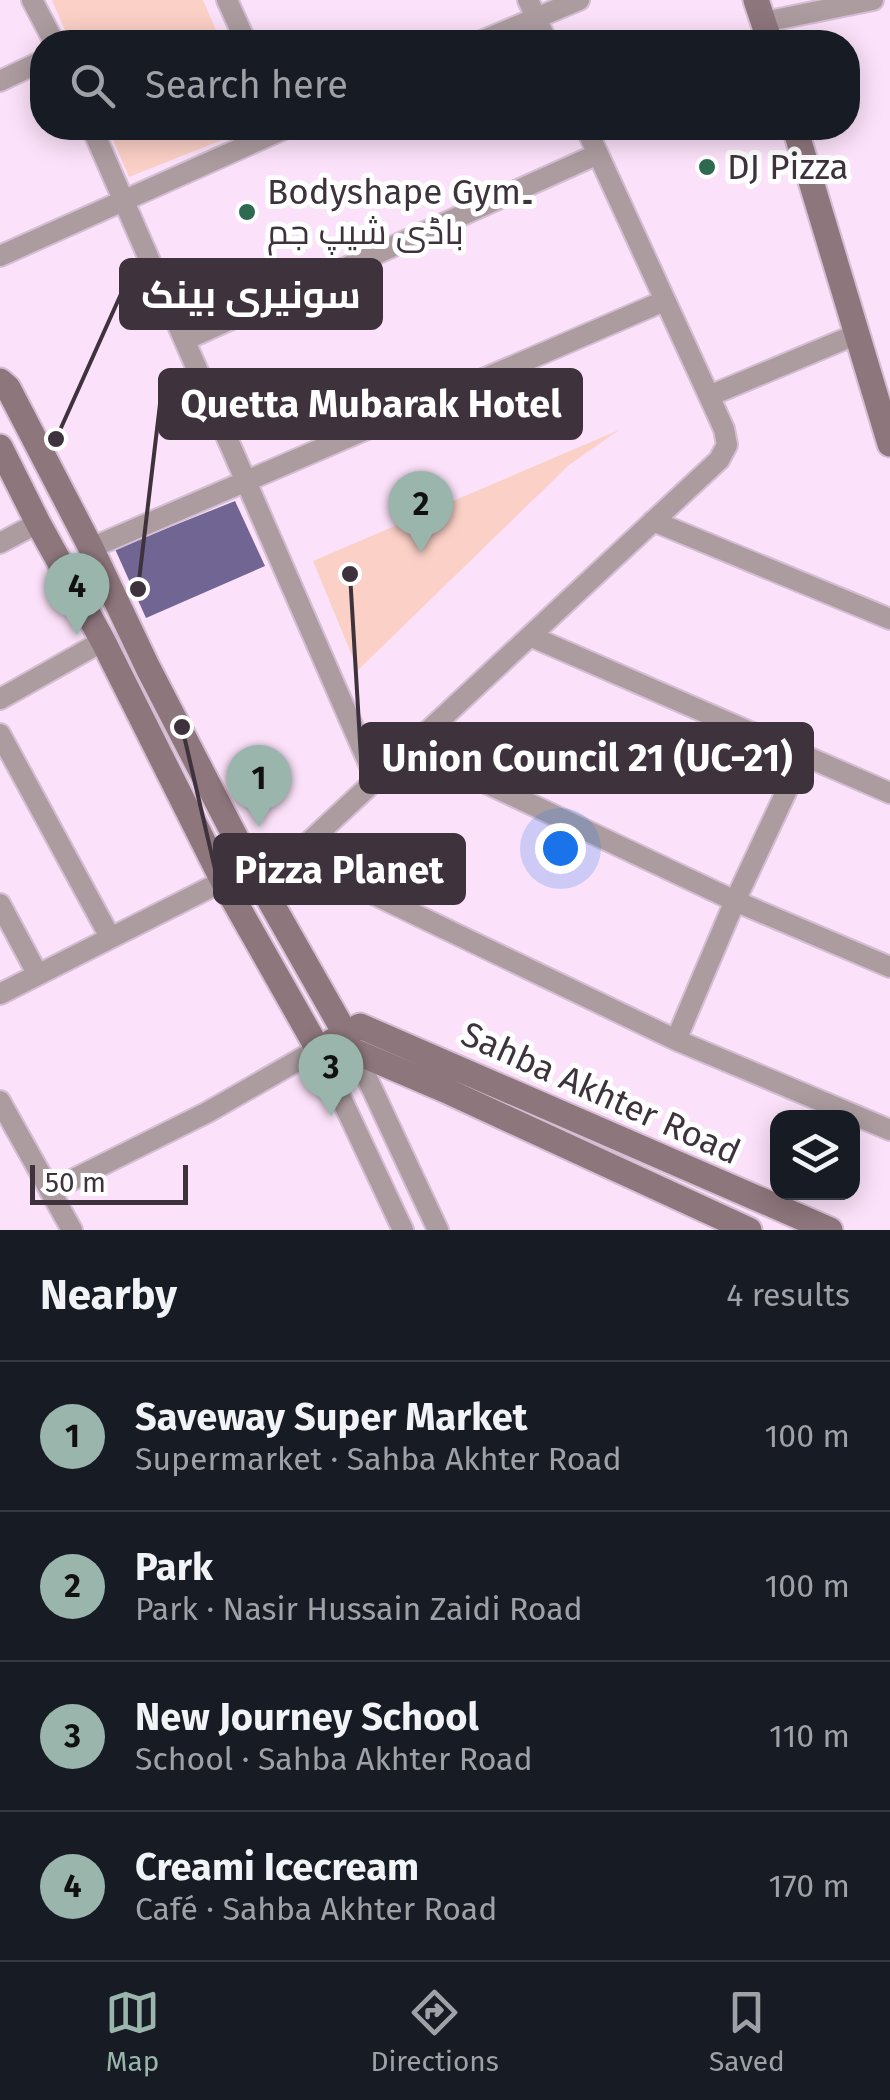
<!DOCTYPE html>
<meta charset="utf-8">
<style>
:root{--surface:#171b24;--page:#20242c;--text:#f1f3f6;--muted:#9ea1a6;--line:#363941;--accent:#99b5ac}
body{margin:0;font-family:"Fira Sans",Cairo,sans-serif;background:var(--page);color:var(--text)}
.controls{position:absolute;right:30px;bottom:30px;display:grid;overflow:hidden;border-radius:20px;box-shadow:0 5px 25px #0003}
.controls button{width:90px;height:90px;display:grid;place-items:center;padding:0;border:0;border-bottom:2px solid var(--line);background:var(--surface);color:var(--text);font:50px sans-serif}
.scale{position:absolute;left:30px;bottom:25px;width:158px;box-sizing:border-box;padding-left:10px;border:5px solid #3e333d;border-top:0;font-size:28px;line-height:35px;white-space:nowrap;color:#3e333d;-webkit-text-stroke:8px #fff;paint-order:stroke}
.you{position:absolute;left:560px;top:848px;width:35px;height:35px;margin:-25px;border:8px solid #fff;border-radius:50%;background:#1a73e8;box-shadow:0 0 0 15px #1a73e833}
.badge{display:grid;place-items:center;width:65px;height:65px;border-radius:50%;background:var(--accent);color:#111;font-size:32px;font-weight:700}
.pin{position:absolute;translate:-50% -82px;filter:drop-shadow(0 2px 5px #0008)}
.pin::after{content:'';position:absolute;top:52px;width:35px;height:30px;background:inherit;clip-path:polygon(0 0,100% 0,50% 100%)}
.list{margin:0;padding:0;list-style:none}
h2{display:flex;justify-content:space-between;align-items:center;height:130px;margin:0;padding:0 40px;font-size:42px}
h2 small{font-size:32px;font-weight:400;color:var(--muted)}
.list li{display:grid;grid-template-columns:65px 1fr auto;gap:30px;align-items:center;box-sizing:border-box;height:150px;padding:0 40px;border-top:2px solid var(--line)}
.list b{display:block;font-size:38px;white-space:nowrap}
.list p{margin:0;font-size:32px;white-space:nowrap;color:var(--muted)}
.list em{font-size:32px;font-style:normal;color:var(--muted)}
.icon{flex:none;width:55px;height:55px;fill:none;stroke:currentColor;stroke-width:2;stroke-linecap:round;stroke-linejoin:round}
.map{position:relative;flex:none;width:890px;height:1230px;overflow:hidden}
.search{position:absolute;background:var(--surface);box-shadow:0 5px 25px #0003;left:30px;right:30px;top:30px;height:110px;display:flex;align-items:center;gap:25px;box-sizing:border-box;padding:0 35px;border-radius:40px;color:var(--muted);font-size:38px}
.sheet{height:730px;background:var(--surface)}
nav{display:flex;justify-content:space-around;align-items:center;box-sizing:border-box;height:140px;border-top:2px solid var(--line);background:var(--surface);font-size:28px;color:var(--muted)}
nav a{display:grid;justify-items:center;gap:5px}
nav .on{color:var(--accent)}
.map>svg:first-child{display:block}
.green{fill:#fbd0c6}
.building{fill:#716593}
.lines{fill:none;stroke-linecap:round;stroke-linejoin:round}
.street-casing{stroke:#d5bed3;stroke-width:24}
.secondary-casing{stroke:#d5bed3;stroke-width:29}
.street{stroke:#ac9ca0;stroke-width:20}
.secondary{stroke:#8d767c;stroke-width:25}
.poi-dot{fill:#2e6952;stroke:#fff;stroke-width:4}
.labels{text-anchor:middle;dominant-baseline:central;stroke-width:10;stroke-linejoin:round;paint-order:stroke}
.poi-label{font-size:35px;fill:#3e333d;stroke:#fff;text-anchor:start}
.street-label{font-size:35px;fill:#3e333d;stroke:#fff}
.leader{fill:none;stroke:#3e333d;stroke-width:4}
.callout-dot{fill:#3e333d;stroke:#fff;stroke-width:4}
.callout{fill:#3e333d;stroke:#3e333d;stroke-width:4}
.callout-label{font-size:38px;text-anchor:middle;font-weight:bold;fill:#fff}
</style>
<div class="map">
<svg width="890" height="1230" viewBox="0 0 890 1230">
<rect width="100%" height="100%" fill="#fbe1f9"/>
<path class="green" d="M52 0H203L221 42H70Z
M108 128H252L129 177Z
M619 430 569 465 358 670 313 561Z"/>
<path class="building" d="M235 501 265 566 146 618 115 549Z"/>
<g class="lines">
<g class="street-casing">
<path id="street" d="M32 0 54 42
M227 0 246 42
M528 0 547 42
M764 22 873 0
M479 42 579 0
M0 81 42 61
M92 128 376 780
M0 256 286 128
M185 340 598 154
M709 396 857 334
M653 521 890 619
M0 543 38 523
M91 548 664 301
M530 636 890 793
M0 699 103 641
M0 734 110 937
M410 747 735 901 890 967
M294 856 676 1040 890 1130
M253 871 294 856 719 460 727 445 724 429 709 396 586 128
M0 904 38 975
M0 994 223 881
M676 1040 735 901 803 756
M353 1048 438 1230
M0 1101 72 1230
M50 1191 208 1112 318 1049 403 1230"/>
</g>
<g class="secondary-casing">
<path id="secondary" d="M756 0 770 42
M795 128 890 444
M0 381 8 388 91 548 148 668 253 871 345 1033
M0 447 38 523 103 641 223 881 318 1049
M331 1042 360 1026 830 1230
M318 1049 356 1052 445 1090 749 1230"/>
</g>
<use href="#street" class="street"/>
<use href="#secondary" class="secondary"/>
</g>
<g class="poi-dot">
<circle cx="707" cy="167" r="10"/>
<circle cx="247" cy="212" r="10"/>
</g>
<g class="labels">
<g class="poi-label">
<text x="727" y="167">DJ Pizza</text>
<text x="267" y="192">Bodyshape Gym۔<tspan x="267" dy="40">باڈی شیپ جم</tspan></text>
</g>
<g class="street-label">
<text transform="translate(601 1093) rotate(24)">Sahba Akhter Road</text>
</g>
</g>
<path class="leader" d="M56 439L121 294M138 589L160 404M350 574L361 758M182 727L215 869"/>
<g class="callout-dot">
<circle cx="56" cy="439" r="10"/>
<circle cx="138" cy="589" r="10"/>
<circle cx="350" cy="574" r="10"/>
<circle cx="182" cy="727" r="10"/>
</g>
<g class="callout">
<rect x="121" y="260" width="260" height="68" rx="10"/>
<rect x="160" y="370" width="421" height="68" rx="10"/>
<rect x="361" y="724" width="451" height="68" rx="10"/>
<rect x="215" y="835" width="249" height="68" rx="10"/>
</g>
<g class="callout-label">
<text x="251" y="308">سونیری بینک</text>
<text x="371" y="417">Quetta Mubarak Hotel</text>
<text x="587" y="771">Union Council 21 (UC-21)</text>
<text x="339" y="883">Pizza Planet</text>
</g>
</svg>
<div class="controls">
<button><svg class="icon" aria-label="layers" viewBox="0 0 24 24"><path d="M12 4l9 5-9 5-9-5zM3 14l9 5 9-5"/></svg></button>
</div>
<div class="scale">50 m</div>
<div class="you"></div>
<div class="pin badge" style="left:259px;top:827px">1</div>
<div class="pin badge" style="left:421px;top:553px">2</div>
<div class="pin badge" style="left:331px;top:1116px">3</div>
<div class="pin badge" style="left:77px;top:635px">4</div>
<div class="search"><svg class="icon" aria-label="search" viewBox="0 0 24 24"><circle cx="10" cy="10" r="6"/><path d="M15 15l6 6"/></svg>Search here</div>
</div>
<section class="sheet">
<h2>Nearby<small>4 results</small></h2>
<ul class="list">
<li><span class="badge">1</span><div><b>Saveway Super Market</b><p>Supermarket · Sahba Akhter Road</p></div><em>100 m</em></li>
<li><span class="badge">2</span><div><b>Park</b><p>Park · Nasir Hussain Zaidi Road</p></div><em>100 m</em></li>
<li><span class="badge">3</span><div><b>New Journey School</b><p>School · Sahba Akhter Road</p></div><em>110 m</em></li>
<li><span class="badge">4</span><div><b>Creami Icecream</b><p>Café · Sahba Akhter Road</p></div><em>170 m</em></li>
</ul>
</section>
<nav>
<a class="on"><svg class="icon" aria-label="map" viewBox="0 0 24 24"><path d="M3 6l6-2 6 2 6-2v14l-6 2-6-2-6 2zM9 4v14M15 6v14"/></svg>Map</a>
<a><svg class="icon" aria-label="directions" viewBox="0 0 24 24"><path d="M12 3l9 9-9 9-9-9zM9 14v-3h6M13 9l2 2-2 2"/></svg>Directions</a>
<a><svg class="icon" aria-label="saved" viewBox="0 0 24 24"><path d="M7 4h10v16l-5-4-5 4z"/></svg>Saved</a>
</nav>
